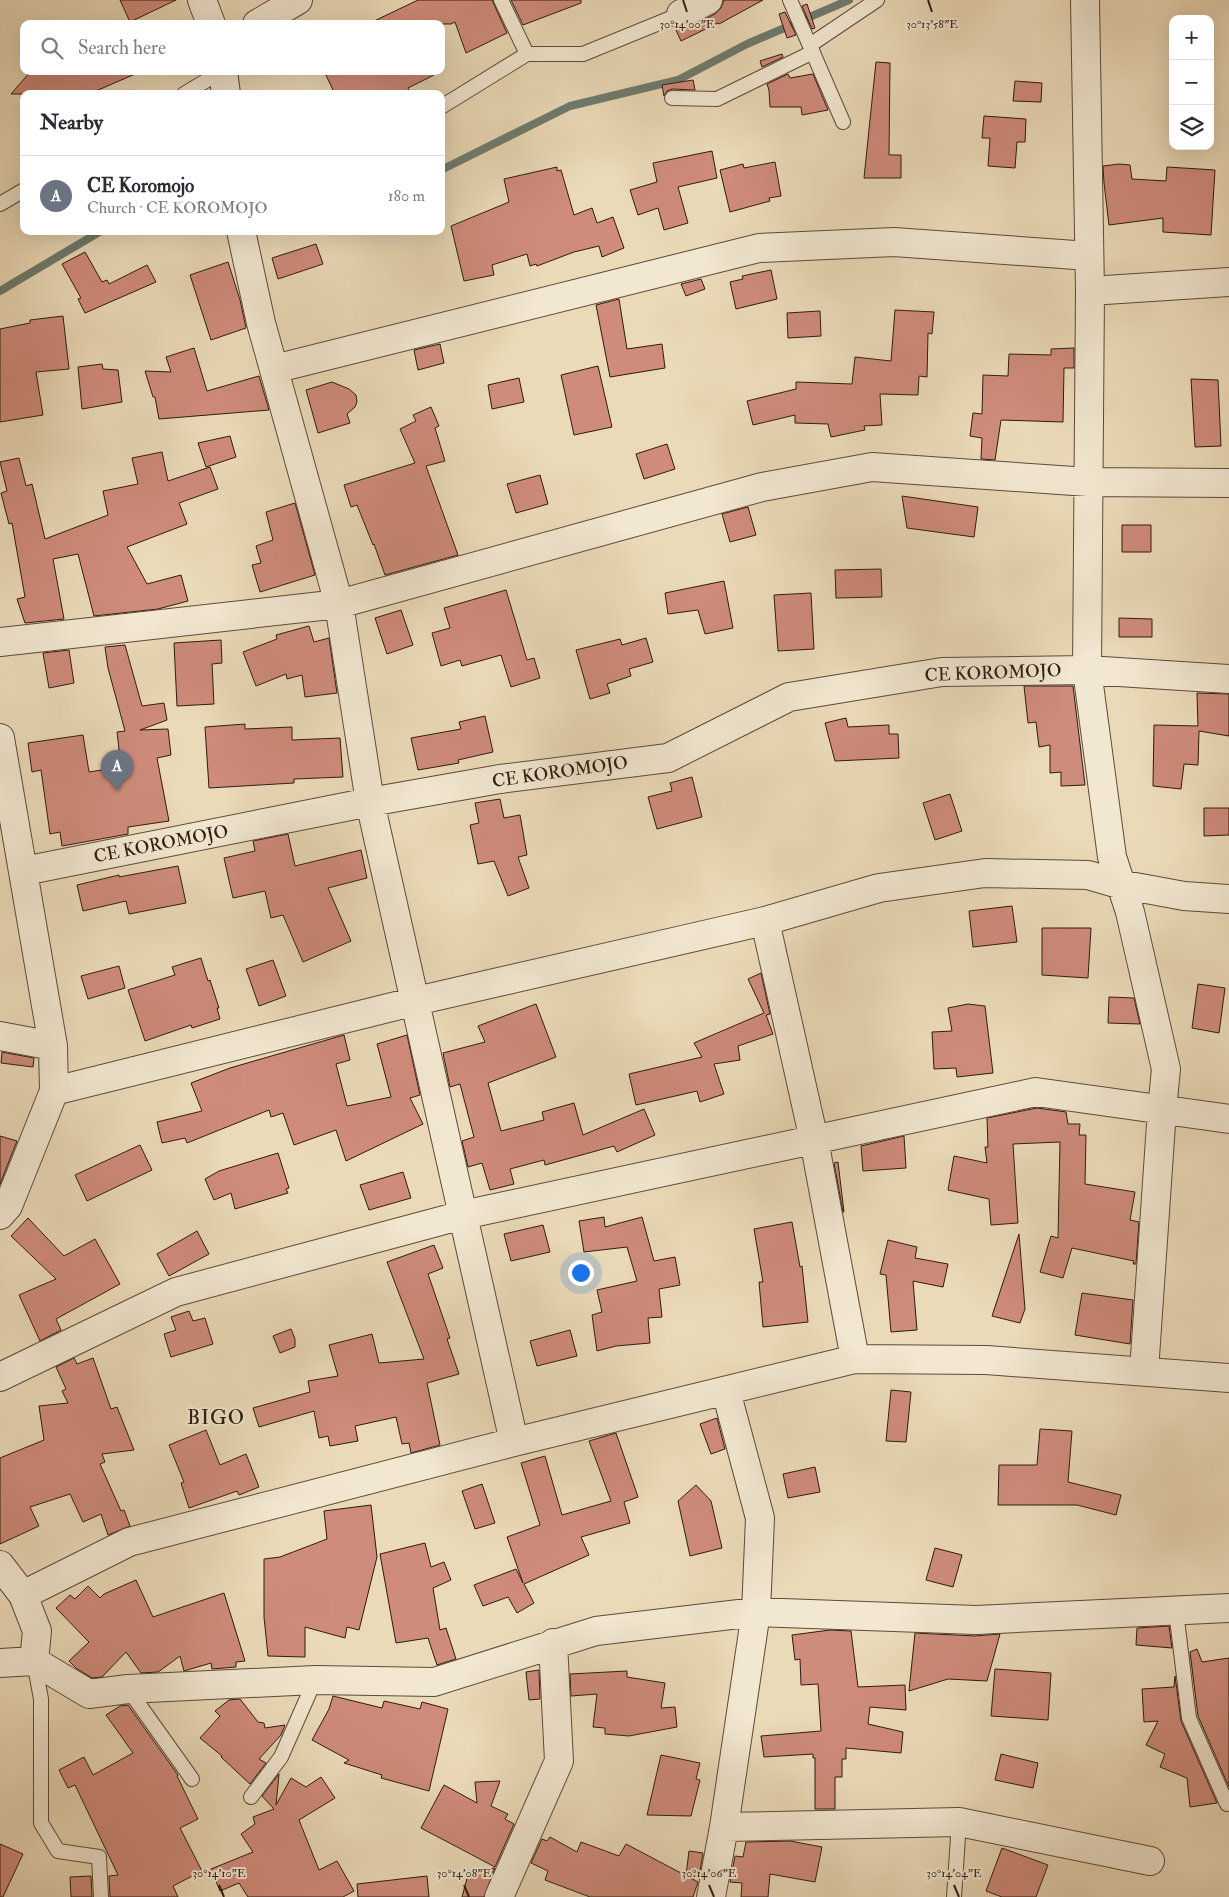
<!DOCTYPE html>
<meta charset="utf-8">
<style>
:root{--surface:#fff;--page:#f7f7f7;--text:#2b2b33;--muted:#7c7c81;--line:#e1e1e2;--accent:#111827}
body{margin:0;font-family:"IM FELL Double Pica",serif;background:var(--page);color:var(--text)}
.controls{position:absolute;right:15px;top:15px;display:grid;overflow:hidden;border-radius:10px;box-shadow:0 5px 20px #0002}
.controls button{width:45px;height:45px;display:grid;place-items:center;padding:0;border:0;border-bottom:1px solid var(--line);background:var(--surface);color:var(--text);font:25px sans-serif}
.you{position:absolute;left:580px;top:1272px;width:18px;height:18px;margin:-12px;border:4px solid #fff;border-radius:50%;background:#1a73e8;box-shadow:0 0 0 8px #1a73e833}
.badge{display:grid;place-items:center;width:32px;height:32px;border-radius:50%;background:var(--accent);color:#fff;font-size:16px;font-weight:700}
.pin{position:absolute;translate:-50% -41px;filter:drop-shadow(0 1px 2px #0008)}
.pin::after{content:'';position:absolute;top:26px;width:18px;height:15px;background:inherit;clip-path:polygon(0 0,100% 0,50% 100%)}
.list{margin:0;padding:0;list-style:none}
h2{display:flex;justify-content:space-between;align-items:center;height:65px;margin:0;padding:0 20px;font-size:21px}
h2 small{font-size:16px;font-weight:400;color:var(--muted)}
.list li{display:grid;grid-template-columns:32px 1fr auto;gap:15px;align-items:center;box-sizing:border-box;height:80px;padding:0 20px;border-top:1px solid var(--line)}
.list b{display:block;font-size:19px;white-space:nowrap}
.list p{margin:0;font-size:16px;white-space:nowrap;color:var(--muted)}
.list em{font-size:16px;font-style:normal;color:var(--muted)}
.icon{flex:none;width:28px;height:28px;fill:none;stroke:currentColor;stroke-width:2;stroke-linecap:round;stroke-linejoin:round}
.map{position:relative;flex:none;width:1229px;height:1897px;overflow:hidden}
.search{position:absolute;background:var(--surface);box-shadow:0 5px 20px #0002;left:20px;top:20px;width:425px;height:55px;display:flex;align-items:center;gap:12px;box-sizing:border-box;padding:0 18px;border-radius:10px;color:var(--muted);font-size:19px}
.panel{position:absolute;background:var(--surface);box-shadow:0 5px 20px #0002;left:20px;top:90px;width:425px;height:145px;border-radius:10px}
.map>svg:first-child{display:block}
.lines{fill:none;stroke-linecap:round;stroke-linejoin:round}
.stream{stroke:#6e7b6e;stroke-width:8}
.building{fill:#cf8b7b;stroke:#2e1a10}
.lane-casing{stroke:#5d4a3a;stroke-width:16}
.street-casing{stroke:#5d4a3a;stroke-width:30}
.lane{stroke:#f2e7d1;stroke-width:14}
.street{stroke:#f2e7d1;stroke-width:28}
.ticks{fill:none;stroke:#2e1a10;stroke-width:2}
.labels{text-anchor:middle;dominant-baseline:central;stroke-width:4;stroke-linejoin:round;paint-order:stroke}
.street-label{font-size:18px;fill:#2e1a10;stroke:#f2e7d1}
.quarter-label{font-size:20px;letter-spacing:1px;fill:#2e1a10;stroke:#f2e7d1}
.ticks-label{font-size:12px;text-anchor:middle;fill:#2e1a10;stroke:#f2e7d1;stroke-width:4;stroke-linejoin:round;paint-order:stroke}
</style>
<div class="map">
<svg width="1229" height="1897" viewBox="0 0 1229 1897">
<rect width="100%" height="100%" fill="#ebdab8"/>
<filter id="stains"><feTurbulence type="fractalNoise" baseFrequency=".004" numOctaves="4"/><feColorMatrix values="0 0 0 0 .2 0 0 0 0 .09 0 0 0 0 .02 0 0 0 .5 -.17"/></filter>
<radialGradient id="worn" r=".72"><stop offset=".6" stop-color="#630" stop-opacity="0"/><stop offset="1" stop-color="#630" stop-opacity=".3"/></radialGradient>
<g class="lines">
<path class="stream" d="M441 170 570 106 678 80 747 44 849 0
M0 291 101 231"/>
</g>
<path class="building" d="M120 0H176L130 22Z
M418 0H492L507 33 466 53 455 22 451 24H368Z
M511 0H581V3L523 25Z
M724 0H763L719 24 718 23 681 41 675 28 681 30 688 28 715 14 721 8Z
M807 4 815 28 812 29 802 6Z
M785 12 796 35 787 38 779 14Z
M782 54 783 57 762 67 760 61Z
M876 62 890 63 889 155H901V178H864Z
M31 71H142L89 94H11Z
M324 71H442L408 88 411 94H335Z
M788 74 790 78 813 74 828 110 802 115 801 107H770L769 90 767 84Z
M693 80 695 90 672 89 667 91 664 96 662 85Z
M1015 81 1042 83 1041 102 1013 101Z
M984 116 1026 119 1025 142H1017L1015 168 988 166 990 138H982Z
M712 151 717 178 678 187 688 223 664 230 658 208 638 215 630 190 657 182 653 163Z
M775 162 781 196 769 198 770 201 730 212 720 170 743 164 744 168Z
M1119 164 1130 165 1132 179 1166 181 1167 167 1215 170 1211 235 1163 232V218L1109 225 1104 183 1103 166Z
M557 167V171L561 170 574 215 592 208 597 223 613 217 624 248 602 257 599 246 574 252 537 266 536 264 530 266 527 254 492 265 494 275 464 281 451 226 509 202 504 179Z
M316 244 323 264 278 279 272 258Z
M85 252 102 282 107 280 109 284 147 265 156 282 85 313 78 299 81 298 62 264Z
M228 262 240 300 246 328 211 340 190 275Z
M771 270 777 299 736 309 730 282 743 279 742 276Z
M701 279 705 289 686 296 681 284Z
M619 299 627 349 662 344 665 368 610 377 596 305Z
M895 310 934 312 932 334 928 333 927 377 919 376 918 395 880 394 882 425 864 426 865 430 831 437 828 424 795 423V415L753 425 747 401 796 389V382L852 384 855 357 891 361Z
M820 311 821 336 788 338 787 313Z
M63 316 69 369 36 372 43 415 0 422V329L30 323V320Z
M440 344 444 363 418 370 414 350Z
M194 348 207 391 259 376 269 410 159 419 155 397H153L145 371 171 372 166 357Z
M1074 348V368H1064L1063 422 1001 420 995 460 981 459 982 438 970 436 973 413 982 414 983 375 1008 376 1009 354 1051 355V349Z
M102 364 103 369 118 370 122 402 82 409 78 367Z
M598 366 612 427 574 435 561 375Z
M519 378 524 402 492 409 488 385Z
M1191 379 1218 380 1221 446 1195 447Z
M332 382 349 389 356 395 357 402 355 407 347 414 350 423 318 433 306 390Z
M431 407 439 426 435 428 445 461 426 466 458 555 385 575 374 544 373 545 357 505 351 507 344 485 415 463 400 429 416 421 413 415Z
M230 436 236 457 206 467 198 443Z
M667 444 675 469 644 479 636 454Z
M162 452 168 481 210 467 218 489 179 503 187 524 127 547 147 584 181 575 188 601 158 609 94 616 78 554 53 559 64 619 25 623 17 599 25 597 12 523 9 524 1 493 7 491 0 462 19 458 26 486 32 484 45 539 108 515 103 491 138 484 132 458Z
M540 475 548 504 516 513 507 484Z
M902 496 978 507 974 537 907 528Z
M295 503 315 575 260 592 252 565 261 563 256 546 273 540 266 512Z
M748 507 756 535 730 542 722 514Z
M1122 525H1151V552H1122Z
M881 569 882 597 836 598 835 570Z
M724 581 733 628 705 634 698 610 668 614 665 593Z
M506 590 527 660 534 658 540 678 511 687 501 655 462 666 460 660 441 666 432 633 450 628 444 608Z
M811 593 814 649 778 651 774 595Z
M401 610 413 645 387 654 375 618Z
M1119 618 1152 619V637H1119Z
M309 626 314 642 329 638 337 693 305 697 302 675 287 679 286 674 256 686 243 652 277 639 276 635Z
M646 638 653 662 629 669 631 676 607 684 610 693 590 699 576 650 620 639 622 645Z
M221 640 222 663 212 664 214 704 177 706 174 643Z
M125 645 142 706 164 703 167 720 140 730 168 729 171 755 157 758 169 821 128 827V834L62 846 60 832 50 834 41 770 32 772 28 743 83 735 89 772 121 767 117 732 125 731 108 668 105 647Z
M69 650 74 683 49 688 43 653Z
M1024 686H1073L1085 785 1061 786V772L1050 773V745L1039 747 1036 722 1028 723Z
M1197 693 1229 694V736L1199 731 1198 765 1184 764 1181 789 1153 786 1154 725 1198 726Z
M485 716 493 752 458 760 459 763 418 770 411 738 461 729 459 722Z
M846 718 848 727 889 725V734H898L899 758 835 761 825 723Z
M245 724V729L292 727V740L340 738 343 777 294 779V783L209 788 205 727Z
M692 777 702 817 657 829 648 797 672 791 670 783Z
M950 794 962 831 935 840 923 803Z
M500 799 504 818 520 815 527 855 518 857 529 888 508 896 494 861 478 864 470 825 479 823 475 803Z
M1204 808H1229V835L1204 836Z
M288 834 295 866 361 850 367 878 328 888 351 941 303 962 283 915 271 918 265 891 233 898 224 858 255 851 253 841Z
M178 866 186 903 129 914 126 901 83 911 77 885 119 875V877Z
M1012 906 1017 942 973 947 969 911Z
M1042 928H1091L1088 978 1042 975Z
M201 958 208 981 210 980 219 1008H217L220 1019 192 1028 191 1025 145 1041 128 990 175 975 172 967Z
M273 960 286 996 259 1006 246 969Z
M119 966 125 988 88 999 81 976Z
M761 973 770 1014 766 1015 773 1034 738 1046 740 1060 714 1064 724 1094 700 1102 697 1091 636 1105 629 1074 702 1057 694 1043 764 1013 748 979Z
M1198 984 1225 988 1219 1033 1192 1028Z
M1109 997 1134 998 1140 1024 1108 1023Z
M536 1004 556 1057 488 1083 501 1131 544 1120 542 1112 574 1103 583 1135 644 1109 655 1135 617 1152 614 1146 545 1165 544 1160 510 1169 514 1184 490 1190 482 1163 468 1167 462 1141 474 1137 460 1084 450 1087 443 1053 485 1042 478 1026Z
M968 1004 985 1006 993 1073 957 1077 956 1068 934 1069 932 1032 952 1031 948 1008Z
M344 1035 350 1060 336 1064 347 1106 391 1097 377 1044 407 1035 420 1095 410 1098 423 1124 346 1161 336 1130 294 1145 283 1113 271 1117 269 1110 187 1143 185 1138 162 1143 157 1122 202 1111 191 1083 230 1068Z
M2 1052 34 1058 33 1067 1 1063Z
M1037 1108 1066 1112 1068 1124H1080L1079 1135H1086L1085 1184 1135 1192 1130 1220 1139 1222 1136 1264H1133L1134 1261 1072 1248 1063 1278 1040 1272 1051 1236 1058 1238 1060 1142 1013 1144 1018 1223 991 1225 989 1199 948 1190 954 1156 987 1163 985 1147H988L987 1118Z
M0 1136 17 1141 0 1184Z
M904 1136 906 1168 863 1171 861 1146Z
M140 1145 152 1170 87 1201 75 1175Z
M278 1153 289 1188 286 1189 288 1193 235 1209 231 1193 214 1200 205 1179 219 1171Z
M838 1162 844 1212H843L834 1163Z
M403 1172 411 1198 369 1210 360 1185Z
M604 1217 605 1227 642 1217 654 1261 675 1257 680 1285 659 1289 662 1317 648 1318 650 1343 616 1346 597 1351 592 1315 602 1312 597 1290 637 1281 627 1247 584 1252 579 1221Z
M28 1218 64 1256 95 1239 120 1284 56 1319 61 1330 40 1341 19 1295 56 1279 11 1236Z
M792 1222 800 1267 802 1266 808 1322 763 1327 759 1282H763L754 1229Z
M543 1225 550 1252 511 1261 504 1234Z
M197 1231 209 1254 169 1276 157 1254Z
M1019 1234 1025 1309 1020 1323 992 1316Z
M888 1240 917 1247 915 1258 948 1264 943 1287 913 1281 917 1330 891 1332 886 1275 880 1274Z
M434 1245 443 1268 428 1274 450 1338 447 1339 459 1374 427 1383 440 1445 411 1453 409 1443 402 1444 396 1417 355 1426 358 1441 330 1446 328 1436 319 1438 314 1411 259 1427 253 1408 310 1392 308 1381 338 1376 329 1345 372 1334 379 1363 424 1359 387 1262Z
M1082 1293 1133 1300 1130 1344 1075 1335Z
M189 1311 193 1321 205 1318 213 1344 171 1357 164 1334 176 1330 171 1317Z
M291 1329 295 1339V1347L280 1353 273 1336Z
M570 1330 577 1356 537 1366 530 1341Z
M74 1358 77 1364 93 1358 111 1409 117 1407 134 1450 102 1454 105 1462 100 1464 121 1511 124 1510 130 1526 108 1535 101 1514 83 1522 70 1494 30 1507 39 1526 0 1544V1458L44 1440 39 1406 68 1403 62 1391 66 1389 56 1367Z
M891 1390 911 1392 906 1442 886 1441Z
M717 1418 725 1449 711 1454 700 1424Z
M1040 1429 1072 1431 1068 1482 1121 1495 1116 1515 1077 1505H998L999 1465H1037Z
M206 1430 220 1465 246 1454 259 1487 239 1495 237 1491 189 1508 181 1483 184 1482 169 1445Z
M616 1433 638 1497 624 1502 630 1523 581 1537 589 1555 524 1584 534 1603 517 1613 508 1597 483 1606 474 1585 516 1569 523 1583 507 1537 540 1525 521 1463 545 1456 562 1515 611 1501 589 1441Z
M815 1467 820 1492 788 1498 783 1474Z
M482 1484 495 1523 475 1529 462 1491Z
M696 1485 711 1501 722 1548 690 1556 678 1501Z
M371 1505 377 1557 359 1630 347 1627 345 1638 305 1627V1657L268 1656 264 1617V1559L280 1557 327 1539 324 1511Z
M425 1543 431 1567 444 1562 451 1580 433 1588 440 1630 446 1628 456 1659 437 1665 428 1638 396 1643 380 1554Z
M935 1548 962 1555 953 1587 926 1580Z
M136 1580 153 1617 224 1593 245 1661 236 1662V1667L212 1669 211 1663 184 1671 180 1656 158 1672 141 1673 126 1652 102 1677 92 1678 76 1668 69 1661 89 1642 56 1608 70 1595 75 1599 88 1586 100 1598 104 1594Z
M1169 1626 1172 1648 1136 1645 1137 1628Z
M830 1630 851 1631 858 1687 905 1685 906 1710 870 1707 868 1724 903 1732 901 1753 846 1748V1759H842V1777H835V1809H815V1758H813V1754L764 1757 761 1736 821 1731 818 1684 801 1685 800 1659 795 1660 792 1635Z
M915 1633 975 1636 1000 1634 987 1681 948 1679 909 1691Z
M1197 1649 1202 1662 1229 1658V1787L1198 1716 1190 1652Z
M995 1669 1051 1673 1048 1720 991 1716Z
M539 1670 540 1699 529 1700 526 1672Z
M627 1671V1677L665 1683 661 1708 675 1707 677 1727 629 1736 605 1734V1728L593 1727 597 1694 571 1696 570 1674Z
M1175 1676 1181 1721 1217 1803 1190 1807 1187 1778 1160 1767 1165 1754 1146 1745 1158 1721 1144 1722 1142 1689 1174 1687Z
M333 1696 382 1708 384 1701 420 1709 422 1702 448 1709 429 1791 381 1778 382 1775 344 1763 349 1760 312 1740 329 1709Z
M240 1699 258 1722 264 1723 265 1728 285 1725 281 1735 259 1759 266 1763 250 1784 221 1757 222 1756 200 1738 220 1716 215 1711 229 1700Z
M128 1705 178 1775 177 1776 198 1819 180 1828 202 1871 173 1886 178 1897H110L109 1876 118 1875 75 1785 68 1788 59 1770 84 1757 93 1775 133 1753 106 1715 120 1706Z
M1001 1754 1038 1763 1033 1788 995 1780Z
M661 1755 700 1763 696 1779 700 1780 691 1816 647 1815Z
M279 1774 276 1805 291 1778 306 1787 321 1777 335 1798 299 1820 319 1870 337 1861 354 1891 343 1897H248L239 1883 220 1891 211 1869 253 1852 241 1834 255 1824 253 1817 274 1809 262 1796Z
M500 1781 491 1806 508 1814 505 1819 514 1824 495 1867 421 1828 444 1785 477 1803 475 1782Z
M550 1837 577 1852 581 1842 619 1856 626 1844 698 1882 693 1897H590L545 1880 548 1871 531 1863 542 1839 547 1841Z
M790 1841 822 1847 815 1882 770 1874 768 1897H741L742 1883 730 1882 735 1856 743 1857 746 1842Z
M0 1844 23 1854 3 1897H0Z
M1002 1848 1048 1865 1036 1897H1002L986 1891Z
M689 1851 703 1853 699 1877 686 1875Z
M495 1868 484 1897H462L469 1871Z
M91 1876 92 1897H71L70 1877Z
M427 1876 429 1897H358L357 1884Z"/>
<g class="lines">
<g class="lane-casing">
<path id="lane" d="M501 0 527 54
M790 0 843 122
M810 45 877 0
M184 94 222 71
M672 98 717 99 813 52
M441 107 527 54H583L681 14
M0 204 24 190
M1176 1611 1189 1718 1227 1804
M34 1661 41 1699V1823L58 1851 99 1857 101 1897
M128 1689 192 1779
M251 1797 281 1757 315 1680
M954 1897 959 1822"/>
</g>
<g class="street-casing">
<path id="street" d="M202 0 211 24
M1085 0 1090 291 1087 670 1112 857 1130 912 1166 1069 1162 1110 1144 1371
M681 14 708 0
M257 24 298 0
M223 71 226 94
M241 231 261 323 339 604 370 802 514 1442
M1090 291 1229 282
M274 369 759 248 894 242 1089 256
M0 642 339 604 762 487 872 467 1088 482 1229 483
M0 738 53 1046 54 1091 8 1206 0 1215
M24 871 370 802 500 779 668 758 789 697 942 672 1087 670 1229 679
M765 921 814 1140 855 1359
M0 1036 53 1046
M54 1091 416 1001 765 921 879 888 985 873 1088 875 1119 884 1184 896 1229 899
M0 1377 176 1292 463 1215 1036 1092 1229 1119
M0 1565 23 1595 37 1631 34 1661
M23 1595 129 1542 514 1442 855 1359 986 1360 1229 1378
M0 1663 34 1661 89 1694 128 1689 315 1680 434 1682 596 1631 756 1612 976 1620 1229 1608
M724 1827 959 1822 1150 1861
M499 1897 559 1761 553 1643
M711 1897 724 1827 756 1612 760 1518 726 1391"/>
</g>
<use href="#lane" class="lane"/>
<use href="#street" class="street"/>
</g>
<path class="ticks" d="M683 0 687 12M928 0 932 12M219 1885 224 1897M464 1885 469 1897M709 1885 714 1897M954 1885 959 1897"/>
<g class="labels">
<g class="street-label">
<text transform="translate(993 673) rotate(-2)">CE KOROMOJO</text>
<text transform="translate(560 772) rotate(-8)">CE KOROMOJO</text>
<text transform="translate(161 844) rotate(-11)">CE KOROMOJO</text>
</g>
<g class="quarter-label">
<text x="216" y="1417">BIGO</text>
</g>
</g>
<g class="ticks-label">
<text x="687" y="28">30°14'00"E</text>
<text x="932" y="28">30°13'58"E</text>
<text x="219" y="1877">30°14'10"E</text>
<text x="464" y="1877">30°14'08"E</text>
<text x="709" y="1877">30°14'06"E</text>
<text x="954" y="1877">30°14'04"E</text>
</g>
<rect width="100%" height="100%" filter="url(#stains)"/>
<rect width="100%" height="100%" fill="url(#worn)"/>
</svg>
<div class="controls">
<button>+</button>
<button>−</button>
<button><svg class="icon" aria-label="layers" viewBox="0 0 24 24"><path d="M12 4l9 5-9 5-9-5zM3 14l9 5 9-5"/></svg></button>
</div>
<div class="you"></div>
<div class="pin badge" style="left:117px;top:791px;background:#6b7280">A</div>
<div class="search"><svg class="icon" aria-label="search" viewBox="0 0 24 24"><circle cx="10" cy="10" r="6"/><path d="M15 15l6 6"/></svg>Search here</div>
<section class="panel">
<h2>Nearby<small></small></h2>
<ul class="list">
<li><span class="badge" style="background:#6b7280">A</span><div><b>CE Koromojo</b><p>Church · CE KOROMOJO</p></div><em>180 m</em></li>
</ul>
</section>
</div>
